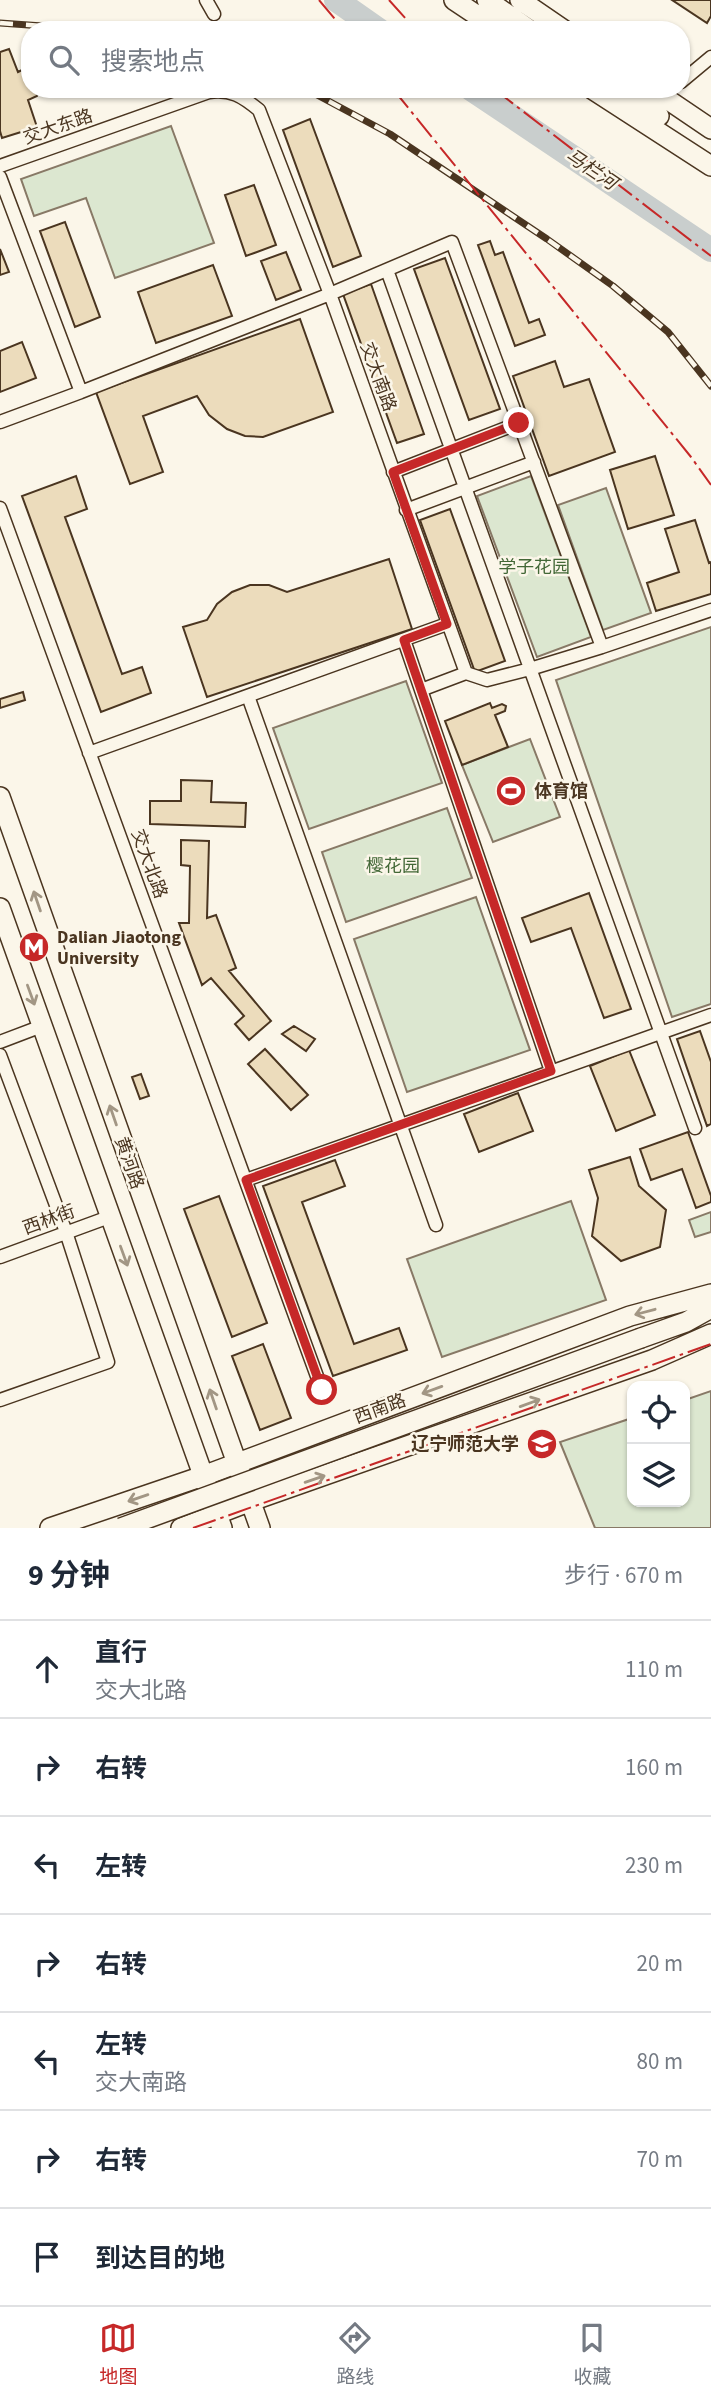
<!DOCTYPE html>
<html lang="zh">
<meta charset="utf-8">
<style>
:root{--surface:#fff;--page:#f6f6f7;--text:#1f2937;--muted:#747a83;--line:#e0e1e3;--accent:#c62828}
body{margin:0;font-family:"Source Sans 3","Noto Sans SC",sans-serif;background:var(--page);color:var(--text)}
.controls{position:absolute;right:21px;bottom:21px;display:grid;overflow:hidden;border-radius:14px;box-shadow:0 2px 5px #0004}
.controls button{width:63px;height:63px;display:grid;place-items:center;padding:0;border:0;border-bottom:2px solid var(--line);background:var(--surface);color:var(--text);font:35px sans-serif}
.stop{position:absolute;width:21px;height:21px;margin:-16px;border:5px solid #c62828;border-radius:50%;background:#fff}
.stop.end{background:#c62828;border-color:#fff;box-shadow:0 2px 7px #0008}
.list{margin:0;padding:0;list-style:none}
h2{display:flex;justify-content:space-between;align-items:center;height:91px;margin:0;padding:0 28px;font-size:30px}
h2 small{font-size:23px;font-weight:400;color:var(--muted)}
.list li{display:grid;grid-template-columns:46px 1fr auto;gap:21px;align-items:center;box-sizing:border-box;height:98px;padding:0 28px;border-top:2px solid var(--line)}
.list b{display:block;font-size:26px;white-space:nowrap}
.list p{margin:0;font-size:23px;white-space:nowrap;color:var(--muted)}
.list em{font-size:23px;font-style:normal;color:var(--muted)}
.icon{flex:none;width:38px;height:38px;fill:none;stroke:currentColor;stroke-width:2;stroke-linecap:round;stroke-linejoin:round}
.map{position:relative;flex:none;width:711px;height:1528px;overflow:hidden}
.search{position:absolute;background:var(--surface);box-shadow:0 2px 5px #0004;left:21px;right:21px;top:21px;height:77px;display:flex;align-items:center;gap:18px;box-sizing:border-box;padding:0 24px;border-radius:28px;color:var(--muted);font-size:26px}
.sheet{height:777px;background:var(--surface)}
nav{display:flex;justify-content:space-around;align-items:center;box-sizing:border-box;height:98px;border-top:2px solid var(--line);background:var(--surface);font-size:19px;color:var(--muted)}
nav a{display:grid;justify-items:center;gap:4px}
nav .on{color:var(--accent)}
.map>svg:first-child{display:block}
.green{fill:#dce7d0;stroke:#887966;stroke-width:2}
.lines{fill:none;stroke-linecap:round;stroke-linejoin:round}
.river{stroke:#c9cecd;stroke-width:24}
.building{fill:#ecdcbc;stroke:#4a3520;stroke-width:2}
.minor-casing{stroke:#4a3520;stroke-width:15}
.primary-casing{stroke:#4a3520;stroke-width:22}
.trunk-casing{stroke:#4a3520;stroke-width:22}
.minor{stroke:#fbf6e9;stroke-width:12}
.primary{stroke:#fbf6e9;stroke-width:19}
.trunk{stroke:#fbf6e9;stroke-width:19}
.rail-casing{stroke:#4a3520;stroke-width:7}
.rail{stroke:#fbf6e9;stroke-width:4.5;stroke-dasharray:13;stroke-linecap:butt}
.primary-bridge-casing{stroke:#4a3520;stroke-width:22;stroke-linecap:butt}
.primary-bridge{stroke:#fbf6e9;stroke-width:19}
.power{stroke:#c62828;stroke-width:2;stroke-dasharray:24 5 3.5 5;stroke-linecap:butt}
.oneway{stroke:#a29684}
.route{stroke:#c62828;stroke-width:9}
.labels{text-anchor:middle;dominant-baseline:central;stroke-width:5;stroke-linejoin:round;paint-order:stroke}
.street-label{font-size:18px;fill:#4a3520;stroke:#fbf6e9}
.park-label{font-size:18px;fill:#436837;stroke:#fbf6e9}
.poi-label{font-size:18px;font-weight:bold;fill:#4a3520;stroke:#fbf6e9;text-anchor:start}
.water-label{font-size:19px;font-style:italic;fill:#4a3520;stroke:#fbf6e9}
</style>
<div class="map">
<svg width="711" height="1528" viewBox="0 0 711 1528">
<rect width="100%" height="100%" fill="#fbf6e9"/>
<path class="green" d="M171 126 214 243 115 278 86 198 34 216 21 179Z
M531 476 591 637 537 657 477 496Z
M606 488 651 613 603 630 558 505Z
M711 627V1004L672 1017 556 680Z
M406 681 442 783 309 829 273 728Z
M530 739 560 817 493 842 462 765Z
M447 808 472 878 346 922 322 852Z
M476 897 530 1050 407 1092 354 939Z
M571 1201 606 1300 442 1357 407 1259Z
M711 1212V1232L695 1237 689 1220Z
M711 1391V1528H595L560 1442 632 1418V1502H685V1400Z"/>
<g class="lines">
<path class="river" d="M336 0 379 30
M471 89 711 250"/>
</g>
<path class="building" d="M672 0H711V16L707 23Z
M26 42 30 43V89H41L37 96 28 100 37 127 2 138 0 131V52L9 49 18 72 24 69Z
M310 119 361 256 333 267 283 130Z
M254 185 276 245 246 256 225 195Z
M65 222 100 317 75 327 40 231Z
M490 241 495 255 503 252 529 323 539 319 545 335 515 346 478 245Z
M0 249 9 272 0 275Z
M286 252 301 290 276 300 261 261Z
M445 258 500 409 469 420 414 269Z
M213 265 232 316 156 343 138 292Z
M371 284 424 434 397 443 343 294Z
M300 319 333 412 263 437 245 436 227 429 209 415 197 396 143 416 163 472 130 484 96 392Z
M22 342 36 378 0 392V351Z
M555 361 564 387 589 379 615 452 549 476 513 376Z
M655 456 674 515 628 529 610 470Z
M76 476 87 509 65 517 122 674 142 667 151 693 101 712 22 496Z
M450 509 505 661 475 672 420 520Z
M695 520 709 563 711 562V594L656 611 647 583 679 572 665 529Z
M389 559 412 629 207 697 183 627 207 620 217 604 232 592 250 585H269L287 592Z
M23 692 25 700 0 708V699Z
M490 703 492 708 502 704 506 706 505 711 495 715 508 747 462 765 445 721Z
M181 780 212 781 211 802 246 803 245 827 150 824V801H181Z
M181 840 209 841 207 918 216 915 236 968 229 971 271 1021 249 1040 235 1024 244 1016 211 978 202 985 179 923H189L190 866 181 865Z
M589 893 631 1009 604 1018 571 928 531 942 522 918Z
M294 1026 315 1039 306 1051 282 1034Z
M700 1031 711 1062V1124L707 1126 677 1039Z
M265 1049 308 1095 291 1110 248 1064Z
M629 1050 655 1115 616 1131 590 1066Z
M141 1074 149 1096 140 1099 132 1077Z
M518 1093 533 1131 479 1152 464 1114Z
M688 1132 711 1196V1202L696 1208 682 1169 651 1180 640 1149Z
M630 1157 639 1186 666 1210 660 1247 621 1261 592 1236 598 1198 589 1170Z
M335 1160 345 1186 302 1202 354 1344 399 1328 407 1350 333 1376 263 1186Z
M219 1196 267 1323 232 1337 184 1209Z
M263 1344 291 1418 260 1430 232 1356Z"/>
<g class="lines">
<g class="minor-casing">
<path id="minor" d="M206 0 214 14
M681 82 711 57
M0 166 209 92C231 89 242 96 259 110L330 294 466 673
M0 177 81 392 0 422
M387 270 695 1128
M81 392 330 294 452 242 602 647
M393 472 519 423
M0 508 322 1390
M406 510 534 462
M404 640 551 1071
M421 690 466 673 487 680 530 669 602 647 711 610
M248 696 436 1225
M89 753 447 624
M0 1042 42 1026
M0 1055 66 1232 108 1362 0 1400
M246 1180 711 1015
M0 1257 109 1217"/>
</g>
<g class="primary-casing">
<path id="primary" d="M0 797 260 1528
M0 908 222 1528
M641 1338 686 1322 711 1308
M50 1528 203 1476 630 1316 711 1294
M181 1528 251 1501 652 1360 711 1334"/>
</g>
<g class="trunk-casing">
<path id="trunk" d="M454 0 499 30
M487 0 530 30
M520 0 564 30
M592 89 711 166
M619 89 659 116
M652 89 711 129"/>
</g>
<use href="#minor" class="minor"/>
<use href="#primary" class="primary"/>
<use href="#trunk" class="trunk"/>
<g class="rail-casing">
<path id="rail" d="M0 23 99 30
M306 89 390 134 547 239 613 286 668 332 711 386"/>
</g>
<use href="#rail" class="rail"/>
<g class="primary-bridge-casing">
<path id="primary-bridge" d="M121 1528 641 1338"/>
</g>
<use href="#primary-bridge" class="primary-bridge"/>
<path class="power" d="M319 0 344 30
M389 0 416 30
M393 89 691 457 711 485
M494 89 711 256
M193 1528 711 1344"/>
</g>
<defs><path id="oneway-shaft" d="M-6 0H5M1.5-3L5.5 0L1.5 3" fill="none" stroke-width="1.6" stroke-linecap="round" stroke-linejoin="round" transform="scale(1.75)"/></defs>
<g class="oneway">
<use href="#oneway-shaft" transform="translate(37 901) rotate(-109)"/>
<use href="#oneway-shaft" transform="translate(31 995) rotate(70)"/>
<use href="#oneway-shaft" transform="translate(113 1115) rotate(-109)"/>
<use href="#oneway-shaft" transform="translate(124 1256) rotate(70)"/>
<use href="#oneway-shaft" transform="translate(645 1312) rotate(165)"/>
<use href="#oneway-shaft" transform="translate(432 1390) rotate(160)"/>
<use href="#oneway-shaft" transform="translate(213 1399) rotate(-109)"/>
<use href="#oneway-shaft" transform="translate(530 1403) rotate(-20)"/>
<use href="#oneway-shaft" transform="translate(315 1479) rotate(-19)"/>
<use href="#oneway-shaft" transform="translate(138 1498) rotate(161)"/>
</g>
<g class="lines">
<path class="route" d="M322 1390 246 1180 551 1071 404 640 447 624 393 472 519 423"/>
</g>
<defs>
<g id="stadium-disc" transform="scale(1.575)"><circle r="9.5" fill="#c62828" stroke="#fbf6e9"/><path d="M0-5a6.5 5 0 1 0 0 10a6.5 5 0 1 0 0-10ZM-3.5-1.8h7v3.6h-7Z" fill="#fff"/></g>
<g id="metro-disc" transform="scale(1.575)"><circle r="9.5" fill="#c62828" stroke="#fbf6e9"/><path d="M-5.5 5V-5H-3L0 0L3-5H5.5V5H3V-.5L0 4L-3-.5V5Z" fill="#fff"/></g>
<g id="university-disc" transform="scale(1.575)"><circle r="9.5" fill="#c62828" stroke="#fbf6e9"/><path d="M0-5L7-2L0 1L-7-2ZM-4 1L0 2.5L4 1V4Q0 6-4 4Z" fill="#fff"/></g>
</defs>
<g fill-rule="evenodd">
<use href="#stadium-disc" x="511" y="791"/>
<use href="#metro-disc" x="34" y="947"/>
<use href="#university-disc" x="542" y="1444"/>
</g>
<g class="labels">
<g class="street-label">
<text transform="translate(58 127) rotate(-19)">交大东路</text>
<text transform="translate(378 377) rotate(70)">交大南路</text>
<text transform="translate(149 864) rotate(70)">交大北路</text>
<text transform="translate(129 1163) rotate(71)">黄河路</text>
<text transform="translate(49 1220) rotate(-20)">西林街</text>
<text transform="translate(380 1409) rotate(-20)">西南路</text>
</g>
<g class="park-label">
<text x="534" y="567">学子花园</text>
<text x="393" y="866">樱花园</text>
</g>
<g class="poi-label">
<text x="534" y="791">体育馆</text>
<text x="57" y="937">Dalian Jiaotong<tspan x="57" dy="21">University</tspan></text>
<text x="519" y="1444" text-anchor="end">辽宁师范大学</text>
</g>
<g class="water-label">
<text transform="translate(591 170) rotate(34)">马栏河</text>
</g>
</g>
</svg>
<div class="controls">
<button><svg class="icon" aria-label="locate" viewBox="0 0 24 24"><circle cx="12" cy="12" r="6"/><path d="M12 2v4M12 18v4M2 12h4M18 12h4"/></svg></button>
<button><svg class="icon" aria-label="layers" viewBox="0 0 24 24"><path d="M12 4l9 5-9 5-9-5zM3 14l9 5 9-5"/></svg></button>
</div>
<div class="stop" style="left:322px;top:1390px"></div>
<div class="stop end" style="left:519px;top:423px"></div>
<div class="search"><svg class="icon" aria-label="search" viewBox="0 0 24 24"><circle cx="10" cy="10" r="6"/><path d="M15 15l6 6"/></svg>搜索地点</div>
</div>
<section class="sheet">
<h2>9 分钟<small>步行 · 670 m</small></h2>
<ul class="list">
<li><svg class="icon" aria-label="ahead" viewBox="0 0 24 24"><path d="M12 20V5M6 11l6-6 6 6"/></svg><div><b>直行</b><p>交大北路</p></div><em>110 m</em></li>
<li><svg class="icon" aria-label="right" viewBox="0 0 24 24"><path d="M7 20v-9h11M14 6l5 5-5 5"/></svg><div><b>右转</b></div><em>160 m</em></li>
<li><svg class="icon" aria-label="left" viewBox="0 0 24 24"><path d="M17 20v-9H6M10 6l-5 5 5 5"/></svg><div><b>左转</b></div><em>230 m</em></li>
<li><svg class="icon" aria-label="right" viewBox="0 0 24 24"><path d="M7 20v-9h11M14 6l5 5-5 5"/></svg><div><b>右转</b></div><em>20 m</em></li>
<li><svg class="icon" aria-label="left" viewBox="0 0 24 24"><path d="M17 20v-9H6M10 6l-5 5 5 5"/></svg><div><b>左转</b><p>交大南路</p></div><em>80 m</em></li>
<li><svg class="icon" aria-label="right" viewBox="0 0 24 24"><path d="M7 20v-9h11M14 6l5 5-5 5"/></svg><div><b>右转</b></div><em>70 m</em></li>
<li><svg class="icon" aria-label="arrive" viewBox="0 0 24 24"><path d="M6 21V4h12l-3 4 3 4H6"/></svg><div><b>到达目的地</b></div></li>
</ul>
</section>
<nav>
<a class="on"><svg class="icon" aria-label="map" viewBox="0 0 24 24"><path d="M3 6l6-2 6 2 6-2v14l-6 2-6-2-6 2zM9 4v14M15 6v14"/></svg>地图</a>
<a><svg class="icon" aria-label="directions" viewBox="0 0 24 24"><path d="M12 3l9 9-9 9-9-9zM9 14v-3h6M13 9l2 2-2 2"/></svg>路线</a>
<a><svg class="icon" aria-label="saved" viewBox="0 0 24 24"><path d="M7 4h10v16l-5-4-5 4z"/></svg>收藏</a>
</nav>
